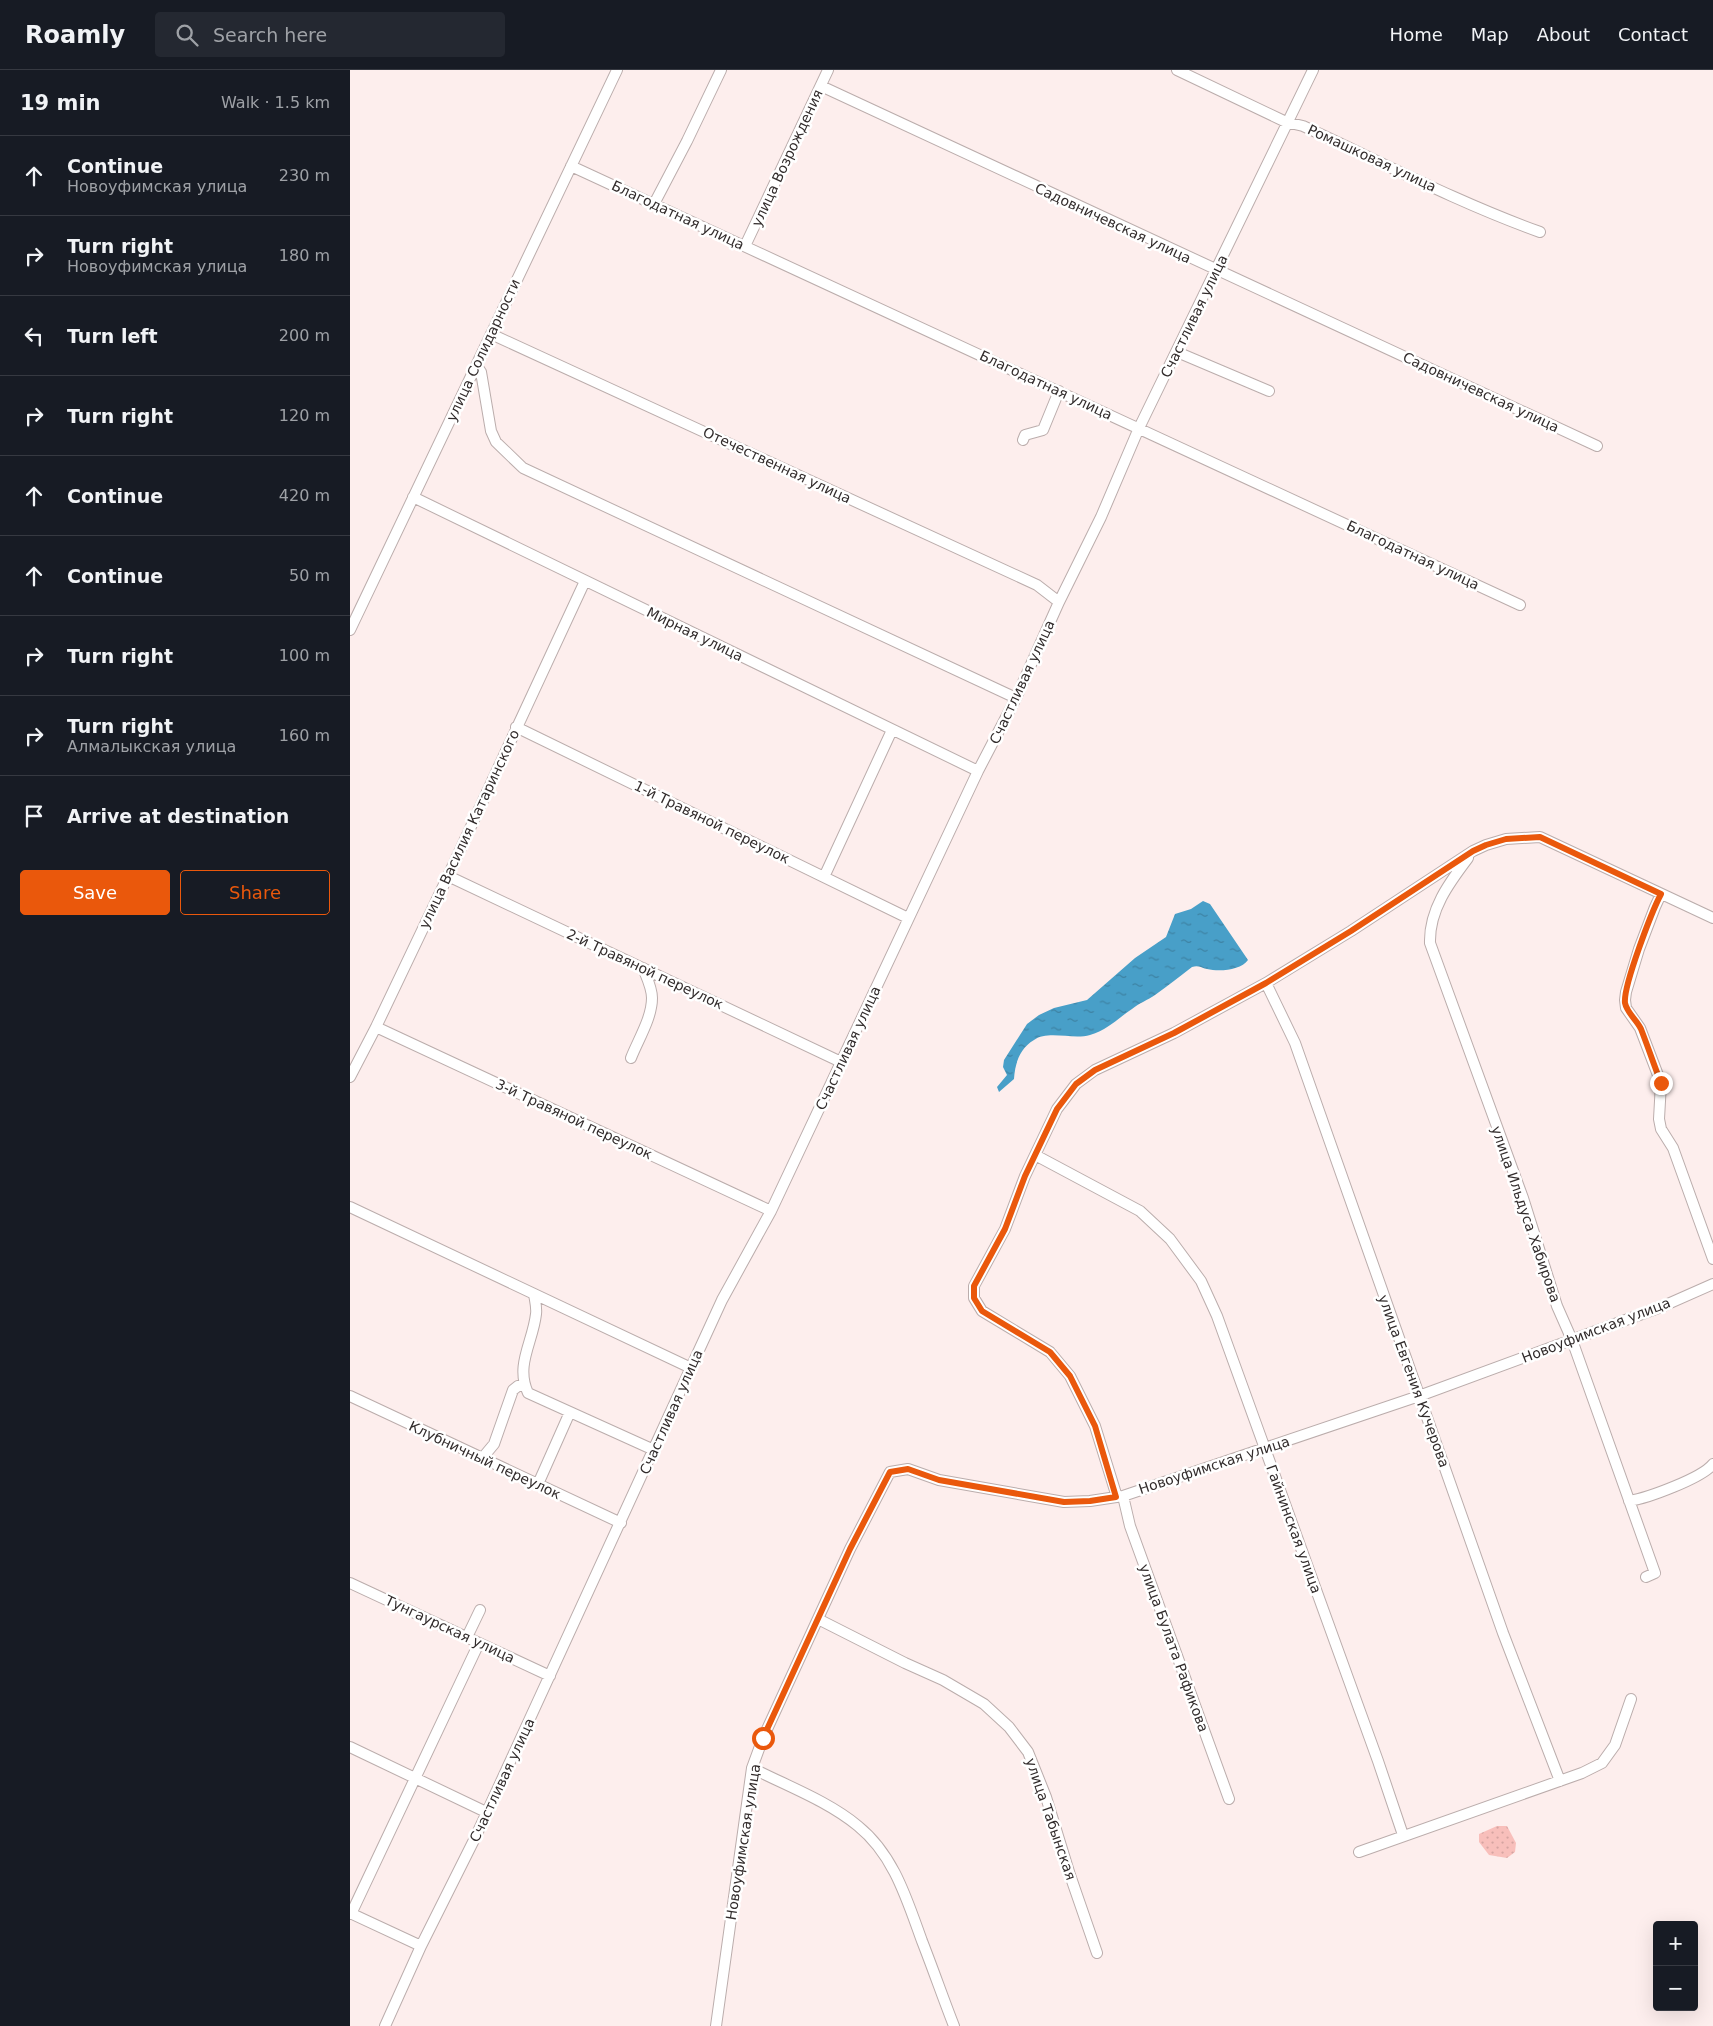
<!DOCTYPE html>
<meta charset="utf-8">
<style>
:root{--surface:#171b24;--page:#242831;--text:#f1f3f6;--muted:#9ea1a6;--line:#363941;--accent:#ea580c}
body{margin:0;font-family:"DejaVu Sans",sans-serif;background:var(--page);color:var(--text)}
.controls{position:absolute;right:15px;bottom:15px;display:grid;overflow:hidden;border-radius:5px;box-shadow:0 5px 20px #0002}
.controls button{width:45px;height:45px;display:grid;place-items:center;padding:0;border:0;border-bottom:1px solid var(--line);background:var(--surface);color:var(--text);font:25px sans-serif}
.stop{position:absolute;width:15px;height:15px;margin:-11px;border:4px solid #ea580c;border-radius:50%;background:#fff}
.stop.end{background:#ea580c;border-color:#fff;box-shadow:0 1px 5px #0008}
.list{margin:0;padding:0;list-style:none}
h2{display:flex;justify-content:space-between;align-items:center;height:65px;margin:0;padding:0 20px;font-size:21px}
h2 small{font-size:16px;font-weight:400;color:var(--muted)}
.list li{display:grid;grid-template-columns:32px 1fr auto;gap:15px;align-items:center;box-sizing:border-box;height:80px;padding:0 20px;border-top:1px solid var(--line)}
.list b{display:block;font-size:19px;white-space:nowrap}
.list p{margin:0;font-size:16px;white-space:nowrap;color:var(--muted)}
.list em{font-size:16px;font-style:normal;color:var(--muted)}
.actions{display:flex;gap:10px;padding:15px 20px}
.actions a{flex:1;padding:11px 0;border:1px solid var(--accent);border-radius:5px;text-align:center;font-size:18px;color:var(--accent)}
.actions .main{background:var(--accent);color:#fff}
.icon{flex:none;width:28px;height:28px;fill:none;stroke:currentColor;stroke-width:2;stroke-linecap:round;stroke-linejoin:round}
.map{position:relative;flex:none;width:1363px;height:1956px;overflow:hidden}
header{display:flex;align-items:center;gap:30px;box-sizing:border-box;height:70px;padding:0 25px;background:var(--surface);border-bottom:1px solid var(--line)}
header strong{font-size:24px}
nav{display:flex;gap:28px;margin-inline-start:auto;font-size:18px}
.search{width:350px;height:45px;background:var(--page);display:flex;align-items:center;gap:12px;box-sizing:border-box;padding:0 18px;border-radius:5px;color:var(--muted);font-size:19px}
main{display:flex}
aside{flex:1;background:var(--surface)}
.map>svg:first-child{display:block}
.grass{fill:url(#grass-dots)}
.water{fill:url(#water-ripples)}
.lines{fill:none;stroke-linecap:round;stroke-linejoin:round}
.minor-casing{stroke:#bbadac;stroke-width:12}
.minor{stroke:#fff;stroke-width:10}
.route{stroke:#ea580c;stroke-width:6}
.labels{text-anchor:middle;dominant-baseline:central;stroke-width:5;stroke-linejoin:round;paint-order:stroke}
.street-label{font-size:14px;fill:#322c2c;stroke:#fff}
</style>
<header>
<strong>Roamly</strong>
<div class="search"><svg class="icon" aria-label="search" viewBox="0 0 24 24"><circle cx="10" cy="10" r="6"/><path d="M15 15l6 6"/></svg>Search here</div>
<nav><a>Home</a><a>Map</a><a>About</a><a>Contact</a></nav>
</header>
<main>
<aside>
<h2>19 min<small>Walk · 1.5 km</small></h2>
<ul class="list">
<li><svg class="icon" aria-label="ahead" viewBox="0 0 24 24"><path d="M12 20V5M6 11l6-6 6 6"/></svg><div><b>Continue</b><p>Новоуфимская улица</p></div><em>230 m</em></li>
<li><svg class="icon" aria-label="right" viewBox="0 0 24 24"><path d="M7 20v-9h11M14 6l5 5-5 5"/></svg><div><b>Turn right</b><p>Новоуфимская улица</p></div><em>180 m</em></li>
<li><svg class="icon" aria-label="left" viewBox="0 0 24 24"><path d="M17 20v-9H6M10 6l-5 5 5 5"/></svg><div><b>Turn left</b></div><em>200 m</em></li>
<li><svg class="icon" aria-label="right" viewBox="0 0 24 24"><path d="M7 20v-9h11M14 6l5 5-5 5"/></svg><div><b>Turn right</b></div><em>120 m</em></li>
<li><svg class="icon" aria-label="ahead" viewBox="0 0 24 24"><path d="M12 20V5M6 11l6-6 6 6"/></svg><div><b>Continue</b></div><em>420 m</em></li>
<li><svg class="icon" aria-label="ahead" viewBox="0 0 24 24"><path d="M12 20V5M6 11l6-6 6 6"/></svg><div><b>Continue</b></div><em>50 m</em></li>
<li><svg class="icon" aria-label="right" viewBox="0 0 24 24"><path d="M7 20v-9h11M14 6l5 5-5 5"/></svg><div><b>Turn right</b></div><em>100 m</em></li>
<li><svg class="icon" aria-label="right" viewBox="0 0 24 24"><path d="M7 20v-9h11M14 6l5 5-5 5"/></svg><div><b>Turn right</b><p>Алмалыкская улица</p></div><em>160 m</em></li>
<li><svg class="icon" aria-label="arrive" viewBox="0 0 24 24"><path d="M6 21V4h12l-3 4 3 4H6"/></svg><div><b>Arrive at destination</b></div></li>
</ul>
<div class="actions"><a class="main">Save</a><a>Share</a></div>
</aside>
<div class="map">
<svg width="1363" height="1956" viewBox="0 0 1363 1956">
<defs>
<pattern id="grass-dots" width="8" height="8" patternUnits="userSpaceOnUse" patternTransform="scale(1.25)"><rect width="8" height="8" fill="#f8bfbb"/><path d="M2 2h.1M6 6h.1" fill="none" stroke="#d5a4a1" stroke-width="1.8" stroke-linecap="round"/></pattern>
<pattern id="water-ripples" width="26" height="14" patternUnits="userSpaceOnUse" patternTransform="scale(1.25)"><rect width="26" height="14" fill="#489fc8"/><path d="M2 4q2-2 4 0t4 0M15 11q2-2 4 0t4 0" fill="none" stroke="#3d82a3"/></pattern>
</defs>
<rect width="100%" height="100%" fill="#fdeeed"/>
<path class="grass" d="M1147 1756H1157L1166 1773 1165 1782 1157 1788 1139 1785 1129 1772V1764Z"/>
<path class="water" d="M853 831 860 834 898 890C891 900 870 902 857 899 851 898 849 895 842 897 830 906 818 916 805 925 798 930 789 933 782 939 767 949 759 959 740 965 723 970 698 960 684 970 670 978 665 993 664 1009L649 1022 647 1017 657 1005 653 997 654 990 677 954 689 945 704 938 737 930 785 888 816 867 825 844 841 839Z"/>
<g class="lines">
<g class="minor-casing">
<path id="minor" d="M827 0 936 52 953 56C1031 92 1109 133 1190 162
M471 16 1247 376
M221 96 1170 535
M304 134 337 71 371 0
M395 176 478 0
M141 264 687 515 709 532
M827 282 919 321
M127 296 131 302 141 361 146 372 173 398 666 628
M673 370 675 365 693 360 709 321
M63 427 628 701
M0 560 267 0
M166 657 558 848
M1118 788C1099 813 1079 840 1080 873L1173 1128 1207 1236 1222 1270 1305 1503 1296 1507
M98 806 491 992
M474 807 542 660
M1311 824 1305 837 1289 879 1276 922 1275 930 1276 938 1290 958 1311 1013 1309 1049 1311 1059 1323 1078 1363 1189
M916 913 945 973 1153 1563 1210 1711
M26 957 421 1141
M281 988C288 970 302 948 302 928 302 918 297 908 293 898
M0 1007 26 957 98 806 235 511
M687 1086 790 1141 820 1169 851 1211 867 1246 1028 1691 1053 1765
M0 1137 341 1298
M184 1224C185 1231 187 1238 186 1244 183 1272 165 1295 178 1323L304 1380
M0 1326 271 1453
M129 1387 134 1386 144 1374 163 1320 168 1316 175 1315
M188 1414 220 1342
M773 1426 780 1456 879 1729
M767 1427 745 1356 720 1306 700 1282 632 1241 624 1228V1216L655 1159 675 1106 707 1039 726 1014 745 1000 824 963 916 913 1001 861 1123 781 1136 775 1156 769 1190 767 1363 848
M1279 1431C1298 1428 1352 1408 1363 1394
M0 1513 200 1606
M468 1549 555 1593 593 1610 634 1634 659 1657 678 1682 696 1727 720 1805 747 1883
M117 1567 130 1540
M0 1677 136 1742
M402 1698C437 1716 478 1731 508 1756 544 1785 557 1830 572 1871 583 1899 593 1928 604 1956
M1009 1782 1232 1703 1252 1693 1265 1675 1281 1629
M0 1843 71 1876
M1 1844 129 1573
M35 1956 71 1876 126 1766 372 1230 421 1141 628 701 666 628 709 532 751 447 789 358 963 0
M366 1956 402 1698 413 1668 500 1479 540 1402 558 1399 589 1410 714 1432 740 1431 773 1426 1069 1326 1311 1237 1363 1214"/>
</g>
<use href="#minor" class="minor"/>
</g>
<g class="lines">
<path class="route" d="M413 1668 500 1479 540 1402 558 1399 589 1410 714 1432 740 1431 766 1427 745 1356 720 1306 700 1282 632 1241 624 1228V1216L655 1159 675 1106 707 1039 726 1014 745 1000 824 963 916 913 1001 861 1123 781 1136 775 1156 769 1190 767 1311 824C1302 841 1273 916 1275 933 1277 943 1287 950 1291 959 1298 977 1304 995 1311 1013"/>
</g>
<g class="labels">
<g class="street-label">
<text transform="translate(437 88) rotate(-65)">улица Возрождения</text>
<text transform="translate(1022 88) rotate(25)">Ромашковая улица</text>
<text transform="translate(328 145) rotate(25)">Благодатная улица</text>
<text transform="translate(763 153) rotate(25)">Садовничевская улица</text>
<text transform="translate(844 246) rotate(-64)">Счастливая улица</text>
<text transform="translate(133 280) rotate(-65)">улица Солидарности</text>
<text transform="translate(696 315) rotate(25)">Благодатная улица</text>
<text transform="translate(1131 322) rotate(25)">Садовничевская улица</text>
<text transform="translate(427 395) rotate(25)">Отечественная улица</text>
<text transform="translate(1063 485) rotate(25)">Благодатная улица</text>
<text transform="translate(345 564) rotate(26)">Мирная улица</text>
<text transform="translate(672 612) rotate(-65)">Счастливая улица</text>
<text transform="translate(362 752) rotate(26)">1-й Травяной переулок</text>
<text transform="translate(119 759) rotate(-65)">улица Василия Катаринского</text>
<text transform="translate(295 899) rotate(25)">2-й Травяной переулок</text>
<text transform="translate(498 978) rotate(-65)">Счастливая улица</text>
<text transform="translate(224 1049) rotate(25)">3-й Травяной переулок</text>
<text transform="translate(1176 1144) rotate(71)">улица Ильдуса Хабирова</text>
<text transform="translate(1246 1260) rotate(-21)">Новоуфимская улица</text>
<text transform="translate(1064 1311) rotate(70)">улица Евгения Кучерова</text>
<text transform="translate(321 1342) rotate(-66)">Счастливая улица</text>
<text transform="translate(135 1390) rotate(25)">Клубничный переулок</text>
<text transform="translate(864 1395) rotate(-18)">Новоуфимская улица</text>
<text transform="translate(944 1459) rotate(70)">Гайнинская улица</text>
<text transform="translate(100 1559) rotate(25)">Тунгаурская улица</text>
<text transform="translate(824 1578) rotate(70)">улица Булата Рафикова</text>
<text transform="translate(152 1710) rotate(-65)">Счастливая улица</text>
<text transform="translate(701 1749) rotate(71)">улица Табынская</text>
<text transform="translate(393 1772) rotate(-81)">Новоуфимская улица</text>
</g>
</g>
</svg>
<div class="controls">
<button>+</button>
<button>−</button>
</div>
<div class="stop" style="left:413px;top:1668px"></div>
<div class="stop end" style="left:1311px;top:1013px"></div>
</div>
</main>
